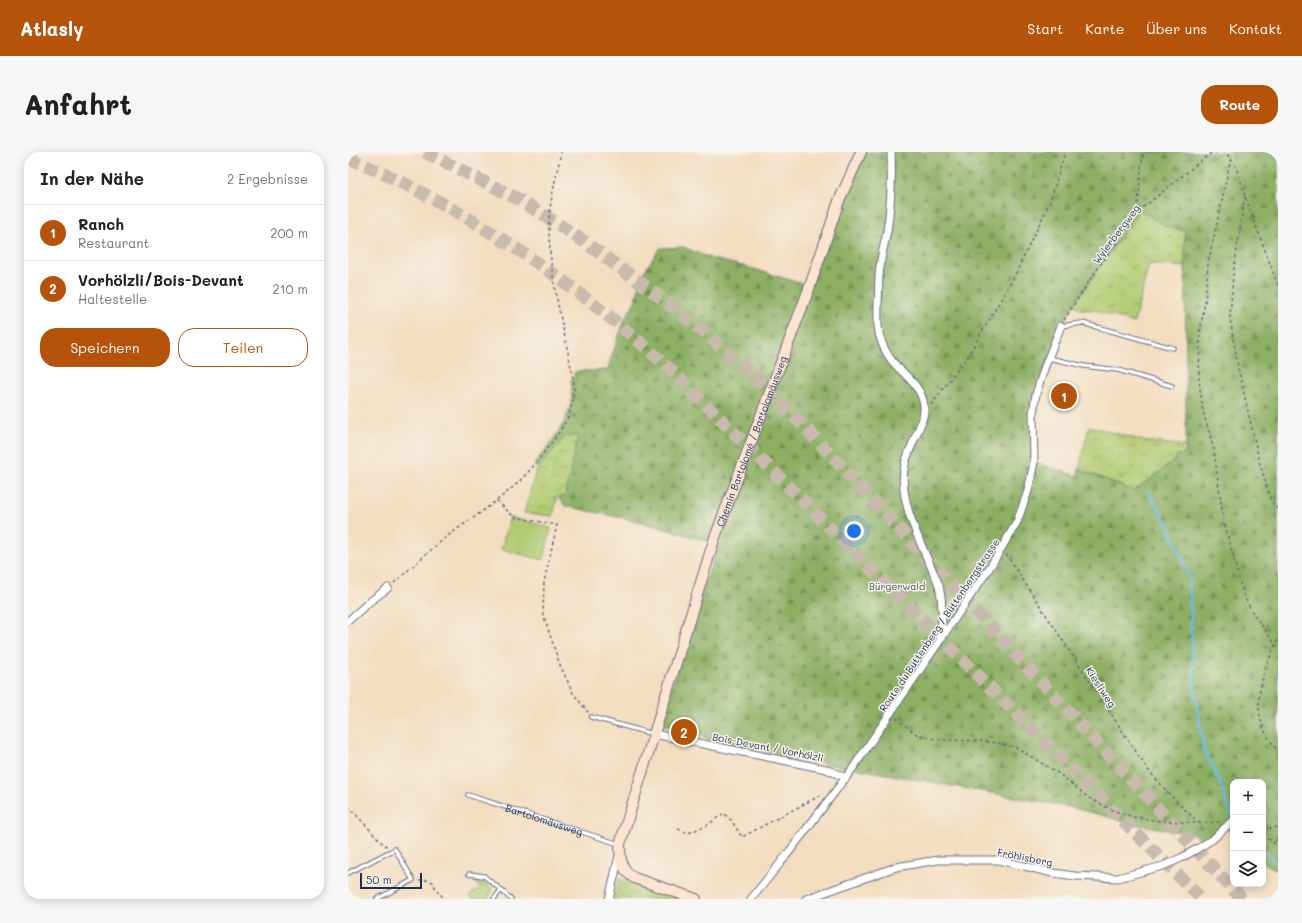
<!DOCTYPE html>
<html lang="de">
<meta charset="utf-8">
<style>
:root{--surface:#fff;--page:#f6f6f6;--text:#202124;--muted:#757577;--line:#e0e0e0;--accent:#b45309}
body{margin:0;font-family:Mali,sans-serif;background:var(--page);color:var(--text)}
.controls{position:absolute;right:12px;bottom:12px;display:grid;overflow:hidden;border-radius:8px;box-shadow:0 2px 10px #0003}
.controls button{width:36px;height:36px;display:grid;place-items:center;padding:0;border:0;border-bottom:1px solid var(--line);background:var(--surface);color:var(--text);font:20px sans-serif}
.scale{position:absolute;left:12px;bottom:10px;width:62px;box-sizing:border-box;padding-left:4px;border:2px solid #1b2f5e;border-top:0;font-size:11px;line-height:14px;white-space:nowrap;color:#1b2f5e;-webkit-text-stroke:3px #f7f3e8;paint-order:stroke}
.you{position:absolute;left:506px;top:379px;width:14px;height:14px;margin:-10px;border:3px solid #fff;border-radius:50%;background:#1a73e8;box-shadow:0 0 0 6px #1a73e833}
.badge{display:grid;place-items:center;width:26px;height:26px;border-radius:50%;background:var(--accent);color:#fff;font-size:13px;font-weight:700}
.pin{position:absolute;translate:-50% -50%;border:2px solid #fff;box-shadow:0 1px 4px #0006}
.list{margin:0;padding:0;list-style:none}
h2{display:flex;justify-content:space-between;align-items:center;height:52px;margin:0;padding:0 16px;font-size:17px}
h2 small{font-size:13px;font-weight:400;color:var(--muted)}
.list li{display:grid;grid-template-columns:26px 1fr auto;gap:12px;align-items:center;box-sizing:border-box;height:56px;padding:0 16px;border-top:1px solid var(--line)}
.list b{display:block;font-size:15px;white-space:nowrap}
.list p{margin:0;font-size:13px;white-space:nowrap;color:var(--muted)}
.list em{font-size:13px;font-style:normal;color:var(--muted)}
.actions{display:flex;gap:8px;padding:12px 16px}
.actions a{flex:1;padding:9px 0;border:1px solid var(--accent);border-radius:16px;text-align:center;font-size:14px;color:var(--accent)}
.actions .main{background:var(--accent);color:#fff}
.icon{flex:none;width:22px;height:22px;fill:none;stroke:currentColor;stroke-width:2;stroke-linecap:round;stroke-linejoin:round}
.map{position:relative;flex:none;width:930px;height:747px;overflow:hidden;border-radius:16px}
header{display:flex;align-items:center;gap:24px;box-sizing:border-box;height:56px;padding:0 20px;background:var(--accent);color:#fff}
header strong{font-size:19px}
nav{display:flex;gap:22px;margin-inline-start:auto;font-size:14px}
.intro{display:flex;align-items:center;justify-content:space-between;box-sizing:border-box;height:96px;padding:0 24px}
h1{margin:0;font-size:28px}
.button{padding:10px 18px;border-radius:16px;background:var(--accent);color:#fff;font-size:14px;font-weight:700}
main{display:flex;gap:24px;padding:0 24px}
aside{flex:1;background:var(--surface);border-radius:16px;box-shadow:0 2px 10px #0003}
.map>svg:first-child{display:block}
.grass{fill:url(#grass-tufts);stroke:#667d68}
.forest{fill:url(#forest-firs);stroke:#546f60;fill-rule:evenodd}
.park{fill:url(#park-crowns);stroke:#667d68}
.garden{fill:#b1cb71;stroke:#667d68}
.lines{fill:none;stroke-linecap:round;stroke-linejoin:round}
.stream{stroke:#6bb9e5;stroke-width:2.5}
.highway-tunnel{stroke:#c8baac;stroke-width:13;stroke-dasharray:13 6;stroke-linecap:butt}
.lane-casing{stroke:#676c80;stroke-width:5.5}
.street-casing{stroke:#676c80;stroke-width:9}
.secondary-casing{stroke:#676c80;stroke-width:12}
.path{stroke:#676c80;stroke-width:1.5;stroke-dasharray:3 3;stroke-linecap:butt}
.lane{stroke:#fff;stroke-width:3.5}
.street{stroke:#fff;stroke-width:7}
.secondary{stroke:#fde4d1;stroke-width:10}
.labels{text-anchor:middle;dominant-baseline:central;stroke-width:3;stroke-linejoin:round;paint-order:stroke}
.street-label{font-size:10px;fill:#1b2f5e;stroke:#f7f3e8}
.park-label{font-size:10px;fill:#405663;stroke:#f7f3e8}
</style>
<header>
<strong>Atlasly</strong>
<nav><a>Start</a><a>Karte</a><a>Über uns</a><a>Kontakt</a></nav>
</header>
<div class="intro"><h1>Anfahrt</h1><a class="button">Route</a></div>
<main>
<aside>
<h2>In der Nähe<small>2 Ergebnisse</small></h2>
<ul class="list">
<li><span class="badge">1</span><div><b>Ranch</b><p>Restaurant</p></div><em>200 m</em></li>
<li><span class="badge">2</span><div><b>Vorhölzli/Bois-Devant</b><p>Haltestelle</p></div><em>210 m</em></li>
</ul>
<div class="actions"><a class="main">Speichern</a><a>Teilen</a></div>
</aside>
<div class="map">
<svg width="930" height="747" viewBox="0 0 930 747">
<defs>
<pattern id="grass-tufts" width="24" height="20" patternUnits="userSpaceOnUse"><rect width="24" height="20" fill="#b1cb71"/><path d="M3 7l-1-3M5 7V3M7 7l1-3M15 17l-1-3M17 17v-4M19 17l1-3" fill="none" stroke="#8fa560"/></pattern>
<pattern id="forest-firs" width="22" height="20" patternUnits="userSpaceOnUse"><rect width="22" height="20" fill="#8caf63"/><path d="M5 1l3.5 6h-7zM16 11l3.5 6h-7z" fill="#728f55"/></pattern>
<pattern id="park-crowns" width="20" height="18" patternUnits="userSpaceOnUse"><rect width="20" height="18" fill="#b1cb71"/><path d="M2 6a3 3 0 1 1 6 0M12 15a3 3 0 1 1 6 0" fill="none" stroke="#8fa560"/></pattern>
</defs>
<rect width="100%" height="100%" fill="#f7f3e8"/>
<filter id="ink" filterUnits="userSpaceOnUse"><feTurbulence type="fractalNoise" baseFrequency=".025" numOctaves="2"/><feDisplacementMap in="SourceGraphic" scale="8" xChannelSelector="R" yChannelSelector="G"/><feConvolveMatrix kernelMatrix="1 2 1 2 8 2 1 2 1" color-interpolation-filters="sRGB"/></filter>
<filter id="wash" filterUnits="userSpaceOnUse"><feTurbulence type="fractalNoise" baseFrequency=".012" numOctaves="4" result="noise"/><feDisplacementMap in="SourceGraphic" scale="16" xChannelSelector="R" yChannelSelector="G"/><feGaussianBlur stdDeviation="0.9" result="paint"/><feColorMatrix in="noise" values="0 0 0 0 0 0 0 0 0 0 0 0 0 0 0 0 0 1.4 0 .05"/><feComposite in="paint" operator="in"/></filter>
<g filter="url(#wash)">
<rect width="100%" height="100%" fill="#f3ddc0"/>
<path class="grass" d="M792 58 817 74 837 78V115L801 112 786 171 748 158 733 157 726 152Z
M741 274 796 289 838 294V302L829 303 827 308 786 339 731 317Z"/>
<path class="forest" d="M513 0H930V719L915 710V630H885V681L876 674 858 692 846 682 791 673 721 655 510 617 503 613 499 616 356 587V585L323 578 324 575 312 572 370 392 293 370 217 354 186 312C205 287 229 263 223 228L227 226 226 221 229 219 260 218 263 206 276 169 288 147 295 121 312 96 335 95 365 107 399 115 462 134ZM792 58 817 74 837 79 838 302 829 303 827 308 786 339 731 317 729 324 686 310 688 242 713 174 726 152 752 113Z"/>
<path class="park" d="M230 283 217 344 209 346 205 364 176 361 188 319 217 285Z
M271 726 333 747H266Z
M130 727 144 737 140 747H124L122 743 132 737 127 728Z"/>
<path class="garden" d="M162 365 203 376 195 408 153 397Z"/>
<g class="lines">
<path class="stream" d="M800 339 822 377 841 425 846 536 855 594 858 603 871 627 883 662
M915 699 930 711"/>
</g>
</g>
<g filter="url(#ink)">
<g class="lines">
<path class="highway-tunnel" d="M77 0 170 47 224 81 315 147 357 181 402 221 455 273 494 315 894 747
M0 6C105 50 203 114 289 188 320 214 348 243 376 271 421 315 465 359 510 404 625 518 739 633 854 747"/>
<g class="lane-casing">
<g id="lane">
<path d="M713 174 734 171 825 196"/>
<path d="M701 206 736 214 770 218 824 234"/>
<path d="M243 565 305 582"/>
<path id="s1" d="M120 643 271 692"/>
<path d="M0 721 47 697 65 728 29 747"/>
<path d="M121 722 136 724 153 738"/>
<path d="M146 747 153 738 163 747"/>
</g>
</g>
<g class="street-casing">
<path id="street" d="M543 0C544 26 543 53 539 79 537 91 533 103 532 115 530 126 531 139 530 151 530 161 529 171 531 181 533 190 538 201 544 209 556 223 575 235 576 255 578 268 560 297 557 312 548 349 577 399 591 433 595 451 595 469 592 487
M0 469 20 451 40 436
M306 582 478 617 498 626
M261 747 271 704
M403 747 438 704 505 616 644 412 669 370 680 339 686 310 685 261 688 242 697 214 713 174
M458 747 548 715 590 708H651L705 721 727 724 770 726 815 714 833 706 849 697 865 687 883 670"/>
</g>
<g class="secondary-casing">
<g id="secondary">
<path id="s2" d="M348 747 286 726C273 718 272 706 272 692L366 388 462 134 491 49 513 0"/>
</g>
</g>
<path class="path" d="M874 0 878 1 885 10 891 23 897 44 930 134
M883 6 860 112 857 150 852 180 851 228 855 259 866 298 875 366 882 392 891 427 897 447 907 464 930 496
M897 44 885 123 882 166 890 215 912 312 922 346 930 359
M792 58 790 50 795 0
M716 168 752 113 792 58 854 8 862 2 869 0
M583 253 620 204 666 125 702 50 717 0
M149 349 166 365 209 373 196 430 195 462 212 513 225 541 240 560
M658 402 800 618 823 644 851 671
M46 431C64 415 82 398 101 383 122 368 144 353 164 336 178 324 189 310 200 295 217 273 226 261 226 232 217 178 200 125 201 69 202 46 209 23 213 0
M930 487 927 492C918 516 906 542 913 568 915 580 924 590 930 600
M548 566 568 582 577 585 595 588 633 589 650 591 667 595 710 621 741 646 764 658 785 665 812 669 851 671 873 670
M0 654 36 693 39 694
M330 677 340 681 358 674 376 661 383 668 394 685 475 642
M915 677 930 675
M915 683 930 694
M71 729 79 728 85 730 89 740H91L96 747"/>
<use href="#lane" class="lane"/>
<use href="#street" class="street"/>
<use href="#secondary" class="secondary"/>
</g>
</g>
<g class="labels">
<g class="street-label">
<text transform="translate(768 82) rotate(-53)">Wylerbergweg</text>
<text stroke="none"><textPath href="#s2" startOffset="528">Chemin Bartolomé / Bartolomäusweg</textPath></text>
<text transform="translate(591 473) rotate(-56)">Route du Büttenberg / Büttenbergstrasse</text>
<text transform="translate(753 535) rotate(57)">Kiesliweg</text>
<text transform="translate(420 595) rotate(11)">Bois-Devant / Vorhölzli</text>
<text stroke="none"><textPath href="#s1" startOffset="80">Bartolomäusweg</textPath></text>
<text transform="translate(677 705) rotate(11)">Fröhlisberg</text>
</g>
<g class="park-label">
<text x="549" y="434">Bürgerwald</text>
</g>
</g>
</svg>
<div class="controls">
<button>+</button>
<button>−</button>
<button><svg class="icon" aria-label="layers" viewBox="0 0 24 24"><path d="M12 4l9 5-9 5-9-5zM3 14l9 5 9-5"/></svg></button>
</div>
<div class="scale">50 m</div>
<div class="you"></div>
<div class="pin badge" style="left:716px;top:244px">1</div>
<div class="pin badge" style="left:336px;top:580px">2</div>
</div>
</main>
